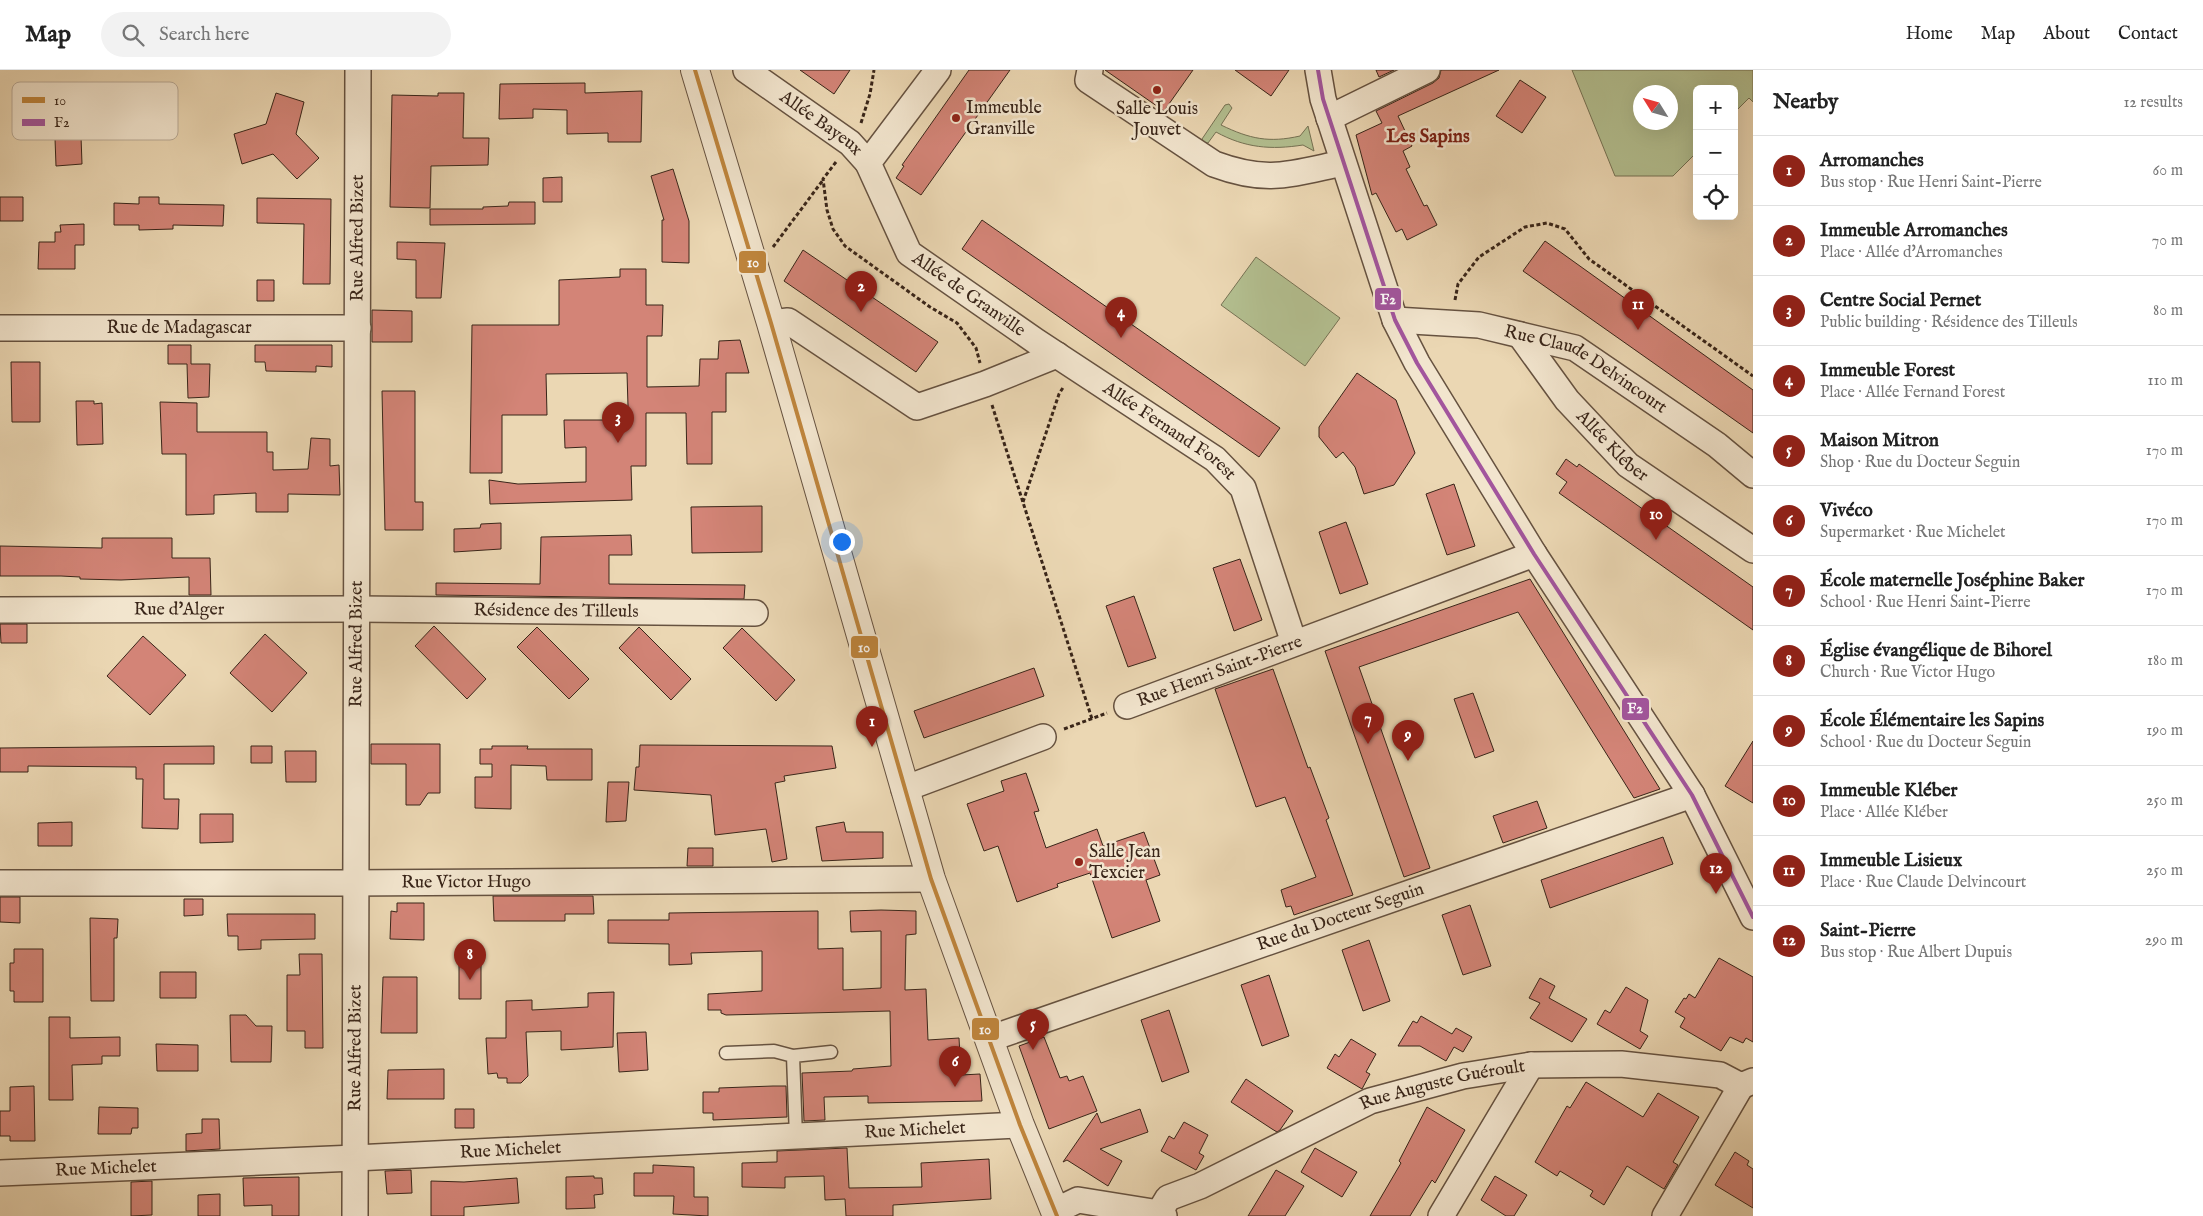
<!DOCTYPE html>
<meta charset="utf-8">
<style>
:root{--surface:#fff;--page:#f2f2f2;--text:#222;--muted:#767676;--line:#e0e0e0;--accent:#8f2418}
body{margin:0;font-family:"IM FELL English",serif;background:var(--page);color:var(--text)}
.controls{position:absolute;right:15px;top:15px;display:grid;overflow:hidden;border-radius:8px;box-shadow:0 5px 20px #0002}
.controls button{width:45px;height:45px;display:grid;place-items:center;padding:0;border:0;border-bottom:1px solid var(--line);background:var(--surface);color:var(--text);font:25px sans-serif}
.compass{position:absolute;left:1633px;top:15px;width:45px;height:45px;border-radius:50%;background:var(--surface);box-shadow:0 5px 20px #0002;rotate:307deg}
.you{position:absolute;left:841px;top:471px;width:18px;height:18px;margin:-12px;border:4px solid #fff;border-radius:50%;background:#1a73e8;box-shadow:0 0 0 8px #1a73e833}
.badge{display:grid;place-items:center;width:32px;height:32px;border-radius:50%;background:var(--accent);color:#fff;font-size:16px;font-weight:700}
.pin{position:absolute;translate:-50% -41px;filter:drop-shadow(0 1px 2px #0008)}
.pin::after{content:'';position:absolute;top:26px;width:18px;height:15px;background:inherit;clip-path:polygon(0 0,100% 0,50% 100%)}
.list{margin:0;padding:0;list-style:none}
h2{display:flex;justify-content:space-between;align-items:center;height:65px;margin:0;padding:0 20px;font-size:21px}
h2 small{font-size:16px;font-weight:400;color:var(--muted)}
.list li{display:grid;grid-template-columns:32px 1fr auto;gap:15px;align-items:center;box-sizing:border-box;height:70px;padding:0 20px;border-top:1px solid var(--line)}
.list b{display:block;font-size:19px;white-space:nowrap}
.list p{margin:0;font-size:16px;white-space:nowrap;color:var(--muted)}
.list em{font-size:16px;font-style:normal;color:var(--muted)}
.icon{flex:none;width:28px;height:28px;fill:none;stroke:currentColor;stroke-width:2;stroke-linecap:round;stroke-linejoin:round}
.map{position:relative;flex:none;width:1753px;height:1146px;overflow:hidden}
header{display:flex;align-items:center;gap:30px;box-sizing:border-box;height:70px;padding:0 25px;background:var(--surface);border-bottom:1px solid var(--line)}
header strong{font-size:24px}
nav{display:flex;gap:28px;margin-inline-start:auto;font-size:18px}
.search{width:350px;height:45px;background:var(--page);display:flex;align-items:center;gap:12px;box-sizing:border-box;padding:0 18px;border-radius:28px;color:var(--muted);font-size:19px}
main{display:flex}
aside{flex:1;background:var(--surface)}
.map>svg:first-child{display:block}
.green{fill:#b3bf90;stroke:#767254;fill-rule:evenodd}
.building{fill:#d38477;stroke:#392519}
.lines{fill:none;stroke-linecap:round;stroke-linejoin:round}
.service-casing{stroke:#665240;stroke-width:15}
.minor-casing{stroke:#665240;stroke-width:28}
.tertiary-casing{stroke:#665240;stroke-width:30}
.path{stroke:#392519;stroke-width:3;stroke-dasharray:4 2.5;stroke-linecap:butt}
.service{stroke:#f2e5ce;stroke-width:12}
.minor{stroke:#f2e5ce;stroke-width:25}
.tertiary{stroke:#f2e5ce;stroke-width:28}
.bus-1-casing{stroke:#f2e5ce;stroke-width:8}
.bus-2-casing{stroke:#f2e5ce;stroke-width:8}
.bus-1{stroke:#bf853c;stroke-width:4}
.bus-2{stroke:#a2559d;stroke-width:4}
.poi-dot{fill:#8f2418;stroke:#f2e5ce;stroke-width:2}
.labels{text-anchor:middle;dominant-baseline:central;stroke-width:5;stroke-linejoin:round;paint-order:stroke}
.poi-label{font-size:18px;fill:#392519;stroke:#f2e5ce;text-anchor:start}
.street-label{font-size:18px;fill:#392519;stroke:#f2e5ce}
.neighbourhood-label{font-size:19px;font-weight:bold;fill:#7a1f14;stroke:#f2e5ce}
.key{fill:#f2e5ce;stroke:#baab98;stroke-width:1}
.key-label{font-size:14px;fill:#392519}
.line-badge{stroke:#f2e5ce;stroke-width:2}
.badge-label{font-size:14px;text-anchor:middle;font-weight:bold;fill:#fff}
</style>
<header>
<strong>Map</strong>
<div class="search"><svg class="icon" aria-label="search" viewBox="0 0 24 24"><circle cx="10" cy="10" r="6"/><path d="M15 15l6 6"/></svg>Search here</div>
<nav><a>Home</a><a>Map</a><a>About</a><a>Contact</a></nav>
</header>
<main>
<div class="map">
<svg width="1753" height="1146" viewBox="0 0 1753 1146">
<rect width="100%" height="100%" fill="#ebd7b3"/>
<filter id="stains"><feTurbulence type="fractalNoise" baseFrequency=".004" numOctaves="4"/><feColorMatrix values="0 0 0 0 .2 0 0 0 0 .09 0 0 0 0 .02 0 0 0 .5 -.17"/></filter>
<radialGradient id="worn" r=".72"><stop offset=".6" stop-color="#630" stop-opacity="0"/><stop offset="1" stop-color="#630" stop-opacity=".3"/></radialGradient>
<path class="green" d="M1572 0H1753V32L1749 28 1734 43V19H1697V82L1673 106H1615ZM1670 22V52H1640V22Z
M1229 34 1232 38 1221 55C1250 69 1269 73 1300 66L1308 56 1314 81 1303 75C1271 80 1245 78 1216 62L1208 73 1203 72 1202 69 1225 35Z
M1256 187 1340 248 1305 296 1221 235Z"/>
<path class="building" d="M800 0H850L834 24Z
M969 0H1010L921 125 896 108 904 96 902 95Z
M1105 0H1193L1164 41Z
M1235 0H1289L1271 26Z
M1376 0H1394L1379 7Z
M1441 0H1499L1398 46 1412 76 1403 81 1410 97 1406 99 1424 136 1427 135 1437 155 1407 170 1402 159 1396 162 1376 123 1372 125 1356 65 1382 53 1376 41 1433 13 1439 8Z
M1520 10 1546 27 1522 63 1496 46Z
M585 13V23L642 21 641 72H608V63L567 64V40L533 39V48L499 49 500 14Z
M276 23 304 32 296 64 319 88 297 109 273 84 242 94 234 64 266 54Z
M438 23H464L463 68H489L488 95 431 96 430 138 390 137 392 25 438 26Z
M80 39 82 94 56 96 54 41Z
M673 99 689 151V193L662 192V150H664L651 106Z
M562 107V132H543V108Z
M0 127H23V151H0Z
M139 127H159V134L224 135 223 156 173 155V159L139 160V155H114V133L139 134Z
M257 128 331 129 330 214H303L304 154 257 153Z
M509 132H535V154L430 155V139H483V137L508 136Z
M982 150 1280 358 1259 387 962 179Z
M84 154V175H75V199H38L39 172H55V162H61L60 155Z
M1545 171 1753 320V363L1523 201Z
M397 172 445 173 441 228H416V190L397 189Z
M803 180 938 272 916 302 784 211Z
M620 199H646V235H663L662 266H647V317L699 316 700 289H718L719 271 740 270 749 303H726V342H712V394H687L686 343H646V396H631L632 430 490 434 489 410 518 414 586 412V377L565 378 564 350H623L628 336 627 303 546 304 547 345H502V403H470L472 255H559V210L620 207Z
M257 210H274V231H257Z
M372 240 412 241V272H372Z
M168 275H191V294H210L209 327 188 328 187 294H168Z
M255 275H332V297L316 296V302L266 301 265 292H255Z
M11 292H40V352H12Z
M1357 303 1396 330 1415 383 1394 415 1364 424 1355 397 1343 382 1336 388 1319 367V357Z
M382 321H415V432H423V460H385Z
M76 331H94V334L102 333 103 374 77 375Z
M160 332 197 333V362H267V382H273V400L308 399 311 368 330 369V396L339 395 340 425 288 424V442H256V423L214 425V444L186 445V384H162Z
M1566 389 1577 397 1579 394 1753 517V560L1559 423 1567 412 1556 404Z
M1454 414 1475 476 1447 485 1426 424Z
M762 436V482L692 483 691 437Z
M1346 452 1368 514 1340 524 1319 462Z
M501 453V479L454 482V459L480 458 481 454Z
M631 465 632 485H609V514L745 515 744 529 436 525V513L540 514 541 467Z
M102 468H172V488H210L211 525H189V507L121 510 80 509V507L61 506H0V476L102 478Z
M1240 489 1262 550 1234 561 1213 498Z
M1530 509 1660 719 1634 728 1518 542 1359 597 1430 798 1404 807 1325 581Z
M1134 526 1156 588 1128 597 1106 536Z
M0 554H27V573H1Z
M434 556 486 609 467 629 415 576Z
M537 557 589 609 569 629 517 577Z
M639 557 691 609 671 630 619 578Z
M742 558 795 610 776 631 723 578Z
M265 564 307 603 272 642 230 603Z
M143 566 186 605 150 645 107 606Z
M1034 598 1044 626 924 668 914 641Z
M1273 599 1308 698 1310 697 1329 748 1326 750 1353 825 1294 845 1291 836 1286 837 1281 820 1316 807 1285 727 1256 737 1215 619Z
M1473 623 1494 681 1475 688 1454 629Z
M1753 671V733L1725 716Z
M371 674H440V723H428L420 735H406V694H371Z
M640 675 832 676 836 698 784 706 785 711 775 713 787 789 772 792 766 759 715 765 711 725 634 720 636 697H639Z
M214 676V694H164V729H179L178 759 142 758 143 709H136V697L28 696V702H0V678Z
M251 676H272V693H251Z
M492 676H528L527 679H592V710H547L546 696 511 695V739L475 738V707H492V694H480V679H492Z
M285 681H316V712H286Z
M1026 703 1039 741 1034 742 1046 778 1097 759 1103 776 1144 762 1160 805 1146 810 1160 851 1112 868 1090 803 1057 814 1058 817 1017 832 998 776 984 781 967 734 1004 721 1001 711Z
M608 712H629L626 751 606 752Z
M1537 731 1547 758 1503 773 1493 746Z
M200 744H233V772L200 773Z
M72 752V776H38V753Z
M844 752 846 762H883V788L822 791 816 757Z
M1663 767 1673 794 1550 838 1541 810Z
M688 778H713V796H687Z
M493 826H593L594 844H565V851H494Z
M0 827H20V853L0 852Z
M184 829H203V845L184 846Z
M397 833H424V870L390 869 391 841 397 842Z
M1470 835 1491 896 1463 905 1442 845Z
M881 840 916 841V864L906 865 905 920 926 919 928 970 959 968 961 1005 980 1004 982 1031 868 1033V1026L824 1027 825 1050 804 1051 802 1003 852 1001 853 999 891 996 890 941 726 945 721 943V940H708V924L762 921V881L691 883 692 894 669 895V874L608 873V850H669V843L818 841V879L843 878V920L881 918V861L851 862 850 841Z
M227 844H315V869L261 870V879L238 880V866H228Z
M90 848 118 849 117 868H114V931H91Z
M1369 870 1390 931 1363 941 1342 880Z
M14 879H43V932H14V921H10V893H14Z
M299 884H322L323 978H305V961H287V905H300Z
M1719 888 1753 907V972L1746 968 1743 973 1730 967 1721 981 1680 957 1685 948 1675 942 1684 928 1686 929 1689 924 1695 928Z
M459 892H481V929H459Z
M160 902H196V928H160Z
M1269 905 1289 966 1262 976 1241 915Z
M383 907H417V963H381Z
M1540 908 1555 916 1549 928 1587 949 1572 972 1530 948 1540 933 1529 928Z
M1626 917 1648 930 1640 961 1648 966 1640 979 1597 954 1605 940 1610 943Z
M614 922 613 977 561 980V961L526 962 528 1006 521 1013H507V1008H498L497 1003 488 1004 486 968H506V931L532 930V940L588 937V923Z
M1169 940 1189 1002 1162 1012 1141 950Z
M230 945H246L256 956H272L271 992H231Z
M1421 946 1452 964 1456 958 1472 967 1463 982 1454 977 1446 991 1420 976H1398L1413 951 1417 953Z
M49 947H70V968L120 967V986H102V994L72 995 73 1030H49Z
M646 962 648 1000 619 1002 617 963Z
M1044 967 1060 1008 1067 1006 1069 1011 1083 1006 1097 1041 1049 1059 1019 976Z
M1351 969 1376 984 1366 1002 1370 1004 1362 1019 1327 998 1335 984 1339 987Z
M156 974 198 975V1001H157Z
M444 999V1029H387L388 1000Z
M1246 1009 1293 1041 1280 1060 1277 1062 1272 1059 1231 1032Z
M1586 1012 1643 1047 1658 1023 1699 1047 1673 1092 1678 1095 1664 1119 1627 1096 1604 1135 1590 1126 1593 1121 1560 1101 1557 1106 1535 1092 1567 1036 1570 1038Z
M34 1016 35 1071H10V1066H0V1041H10V1017Z
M773 1016H786L787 1047 713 1050V1043H703V1022H719V1018Z
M99 1037 138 1038V1058H132L131 1064H98Z
M1427 1037 1465 1060 1435 1113 1432 1110 1410 1146H1370L1401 1093 1399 1091Z
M455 1039H474V1058H455Z
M1140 1039 1148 1062 1100 1079 1122 1091 1108 1116 1067 1090 1063 1092 1097 1043 1101 1053Z
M202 1049H219L220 1079 186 1081V1064L202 1063Z
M1184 1052 1208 1065 1199 1083 1204 1086 1196 1100 1161 1081 1169 1066 1174 1069Z
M847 1078 849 1118 922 1117 921 1093 989 1089 991 1129 893 1135V1146H846L845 1129 825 1130 824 1106 785 1107V1118L742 1117V1093L777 1092V1081Z
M1315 1078 1357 1102 1342 1127 1301 1102Z
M1735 1082 1749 1091 1747 1095 1753 1099V1138L1715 1115Z
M653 1095 694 1097V1127H708V1146L673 1144 674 1126H634V1103H653Z
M411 1100 412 1123 387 1124 385 1101Z
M1276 1100 1304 1116 1285 1146H1248Z
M594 1106V1108H602L603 1124 594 1125 595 1138 566 1139V1107Z
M1495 1106 1527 1125 1514 1146H1506L1481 1130Z
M299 1107V1146H272V1135L244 1136 243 1108Z
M517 1108 519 1133 464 1137V1146H431V1111L464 1112Z
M152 1111V1145L131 1146V1112Z
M220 1124V1146H198V1125Z"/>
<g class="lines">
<g class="service-casing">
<path id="service" d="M726 983 774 981 793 986 796 1067
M793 986 831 982"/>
</g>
<g class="minor-casing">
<g id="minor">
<path id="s1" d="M746 0 850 73 868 93"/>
<path id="s2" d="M938 0 868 93 909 183 1037 272 1215 389 1243 418 1294 573"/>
<path d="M1090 0 1088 10 1214 94C1268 114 1290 104 1343 93"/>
<path d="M1318 0 1323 29 1395 250 1417 293 1534 484 1692 725 1753 847"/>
<path d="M1329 48 1427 0"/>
<path id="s3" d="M1395 250 1479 255 1575 278 1717 375 1753 405"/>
<path d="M771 253 788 251 917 337 985 314 1057 285"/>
<path id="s4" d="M0 258H358"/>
<path id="s5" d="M1520 265 1567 330 1628 395 1753 480"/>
<path id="s6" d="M0 540 357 539 755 543"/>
<path id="s7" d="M1127 636 1534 484"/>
<path d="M904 719 1043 667"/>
<path id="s8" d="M0 813H347L931 809"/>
<path id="s9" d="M989 969 1692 725"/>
<path id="s10" d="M0 1103 355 1088 1020 1055"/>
<path d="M1055 1141 1078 1130 1159 1143 1164 1146"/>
<path id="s11" d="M1159 1143 1168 1128 1200 1116 1370 1031 1463 1006 1531 995 1621 994 1720 1005 1741 1016 1753 1011"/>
<path id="s12" d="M355 1146 358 0"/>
<path d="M1441 1146 1531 995"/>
<path d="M1665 1146 1741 1016"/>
</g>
</g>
<g class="tertiary-casing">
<path id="tertiary" d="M695 0 771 253 931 809 1020 1055 1057 1146"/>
</g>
<path class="path" d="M861 53 870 24 874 0
M836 92 823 109 827 140 833 159 845 176 930 237 957 253 976 278 980 293
M773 177 823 110
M1455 230 1458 214 1479 187 1525 157 1547 153 1565 159 1589 189 1753 306
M992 335 1092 649
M1023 432 1059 324 1064 316
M1064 659 1107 643"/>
<use href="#service" class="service"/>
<use href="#minor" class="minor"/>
<use href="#tertiary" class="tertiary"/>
<g class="bus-1-casing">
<path id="bus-1" d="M695 0 771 253 931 809 1020 1055 1057 1146"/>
</g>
<g class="bus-2-casing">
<path id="bus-2" d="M1318 0 1323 29 1395 250 1417 293 1534 484 1692 725 1753 847"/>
</g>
<use href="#bus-1" class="bus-1"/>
<use href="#bus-2" class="bus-2"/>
</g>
<g class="poi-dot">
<circle cx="1157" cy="20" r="5"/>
<circle cx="956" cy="48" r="5"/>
<circle cx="1079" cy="792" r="5"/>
</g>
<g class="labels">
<g class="poi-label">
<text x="966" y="38">Immeuble<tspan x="966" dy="21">Granville</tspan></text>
<text x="1157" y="39" text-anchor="middle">Salle Louis<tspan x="1157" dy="21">Jouvet</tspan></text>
<text x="1089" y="782">Salle Jean<tspan x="1089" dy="21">Texcier</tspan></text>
</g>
<g class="street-label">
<text stroke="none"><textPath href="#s1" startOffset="92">Allée Bayeux</textPath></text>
<text stroke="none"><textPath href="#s12" startOffset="978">Rue Alfred Bizet</textPath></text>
<text stroke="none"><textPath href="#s2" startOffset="288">Allée de Granville</textPath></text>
<text stroke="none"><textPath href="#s4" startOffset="179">Rue de Madagascar</textPath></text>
<text stroke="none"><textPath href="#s3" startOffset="201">Rue Claude Delvincourt</textPath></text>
<text stroke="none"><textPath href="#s2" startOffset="531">Allée Fernand Forest</textPath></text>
<text stroke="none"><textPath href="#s5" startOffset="145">Allée Kléber</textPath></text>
<text stroke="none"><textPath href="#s6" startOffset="179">Rue d'Alger</textPath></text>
<text stroke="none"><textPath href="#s6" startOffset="556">Résidence des Tilleuls</textPath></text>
<text stroke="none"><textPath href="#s12" startOffset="572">Rue Alfred Bizet</textPath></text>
<text stroke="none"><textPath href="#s7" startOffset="99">Rue Henri Saint-Pierre</textPath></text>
<text stroke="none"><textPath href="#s8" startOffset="466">Rue Victor Hugo</textPath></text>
<text stroke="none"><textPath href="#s9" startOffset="372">Rue du Docteur Seguin</textPath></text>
<text stroke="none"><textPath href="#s12" startOffset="168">Rue Alfred Bizet</textPath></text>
<text stroke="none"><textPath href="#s11" startOffset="316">Rue Auguste Guéroult</textPath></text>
<text stroke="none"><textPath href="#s10" startOffset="916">Rue Michelet</textPath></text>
<text stroke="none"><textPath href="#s10" startOffset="511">Rue Michelet</textPath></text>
<text stroke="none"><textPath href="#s10" startOffset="106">Rue Michelet</textPath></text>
</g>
<g class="neighbourhood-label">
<text x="1428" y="67">Les Sapins</text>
</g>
</g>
<rect x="12" y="12" width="166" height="58" rx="8" class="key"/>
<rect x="22" y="27" width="23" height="6" fill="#bf853c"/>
<rect x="22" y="49" width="23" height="7" fill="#a2559d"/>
<g class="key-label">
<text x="54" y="35">10</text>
<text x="54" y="57">F2</text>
</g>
<g class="line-badge">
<rect x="738" y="180" width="29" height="24" rx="5" fill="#bf853c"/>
<rect x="1374" y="217" width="28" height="24" rx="5" fill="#a2559d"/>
<rect x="850" y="565" width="29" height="24" rx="5" fill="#bf853c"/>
<rect x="1621" y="627" width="29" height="24" rx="5" fill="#a2559d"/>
<rect x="971" y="947" width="29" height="24" rx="5" fill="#bf853c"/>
</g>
<g class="badge-label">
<text x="753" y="197">10</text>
<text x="1388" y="234">F2</text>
<text x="864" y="582">10</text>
<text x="1635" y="643">F2</text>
<text x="985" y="964">10</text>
</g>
<rect width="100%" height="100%" filter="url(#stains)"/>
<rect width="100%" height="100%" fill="url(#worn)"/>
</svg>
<div class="controls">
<button>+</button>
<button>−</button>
<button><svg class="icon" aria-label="locate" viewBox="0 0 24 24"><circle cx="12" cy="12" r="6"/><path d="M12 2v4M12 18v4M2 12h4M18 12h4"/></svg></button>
</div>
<svg class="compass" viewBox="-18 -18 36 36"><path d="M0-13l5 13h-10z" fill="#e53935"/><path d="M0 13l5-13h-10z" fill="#767676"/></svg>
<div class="you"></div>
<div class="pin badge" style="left:872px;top:677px">1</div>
<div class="pin badge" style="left:861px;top:242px">2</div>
<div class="pin badge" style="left:618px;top:373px">3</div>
<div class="pin badge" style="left:1121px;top:268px">4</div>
<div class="pin badge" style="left:1033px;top:980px">5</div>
<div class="pin badge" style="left:955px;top:1017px">6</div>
<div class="pin badge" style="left:1368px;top:674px">7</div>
<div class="pin badge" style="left:470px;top:910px">8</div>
<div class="pin badge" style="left:1408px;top:691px">9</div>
<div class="pin badge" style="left:1656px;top:470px">10</div>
<div class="pin badge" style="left:1638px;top:260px">11</div>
<div class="pin badge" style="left:1716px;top:824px">12</div>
</div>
<aside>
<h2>Nearby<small>12 results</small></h2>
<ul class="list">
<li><span class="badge">1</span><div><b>Arromanches</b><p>Bus stop · Rue Henri Saint-Pierre</p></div><em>60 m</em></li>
<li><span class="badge">2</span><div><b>Immeuble Arromanches</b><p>Place · Allée d'Arromanches</p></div><em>70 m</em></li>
<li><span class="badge">3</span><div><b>Centre Social Pernet</b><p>Public building · Résidence des Tilleuls</p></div><em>80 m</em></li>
<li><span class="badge">4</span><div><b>Immeuble Forest</b><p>Place · Allée Fernand Forest</p></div><em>110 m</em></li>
<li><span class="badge">5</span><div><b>Maison Mitron</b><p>Shop · Rue du Docteur Seguin</p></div><em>170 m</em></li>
<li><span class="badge">6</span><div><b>Vivéco</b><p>Supermarket · Rue Michelet</p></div><em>170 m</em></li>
<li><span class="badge">7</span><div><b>École maternelle Joséphine Baker</b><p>School · Rue Henri Saint-Pierre</p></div><em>170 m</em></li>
<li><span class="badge">8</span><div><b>Église évangélique de Bihorel</b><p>Church · Rue Victor Hugo</p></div><em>180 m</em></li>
<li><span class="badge">9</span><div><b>École Élémentaire les Sapins</b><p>School · Rue du Docteur Seguin</p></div><em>190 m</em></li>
<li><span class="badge">10</span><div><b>Immeuble Kléber</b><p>Place · Allée Kléber</p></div><em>250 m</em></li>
<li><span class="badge">11</span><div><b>Immeuble Lisieux</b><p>Place · Rue Claude Delvincourt</p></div><em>250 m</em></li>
<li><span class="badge">12</span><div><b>Saint-Pierre</b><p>Bus stop · Rue Albert Dupuis</p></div><em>290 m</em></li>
</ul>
</aside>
</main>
